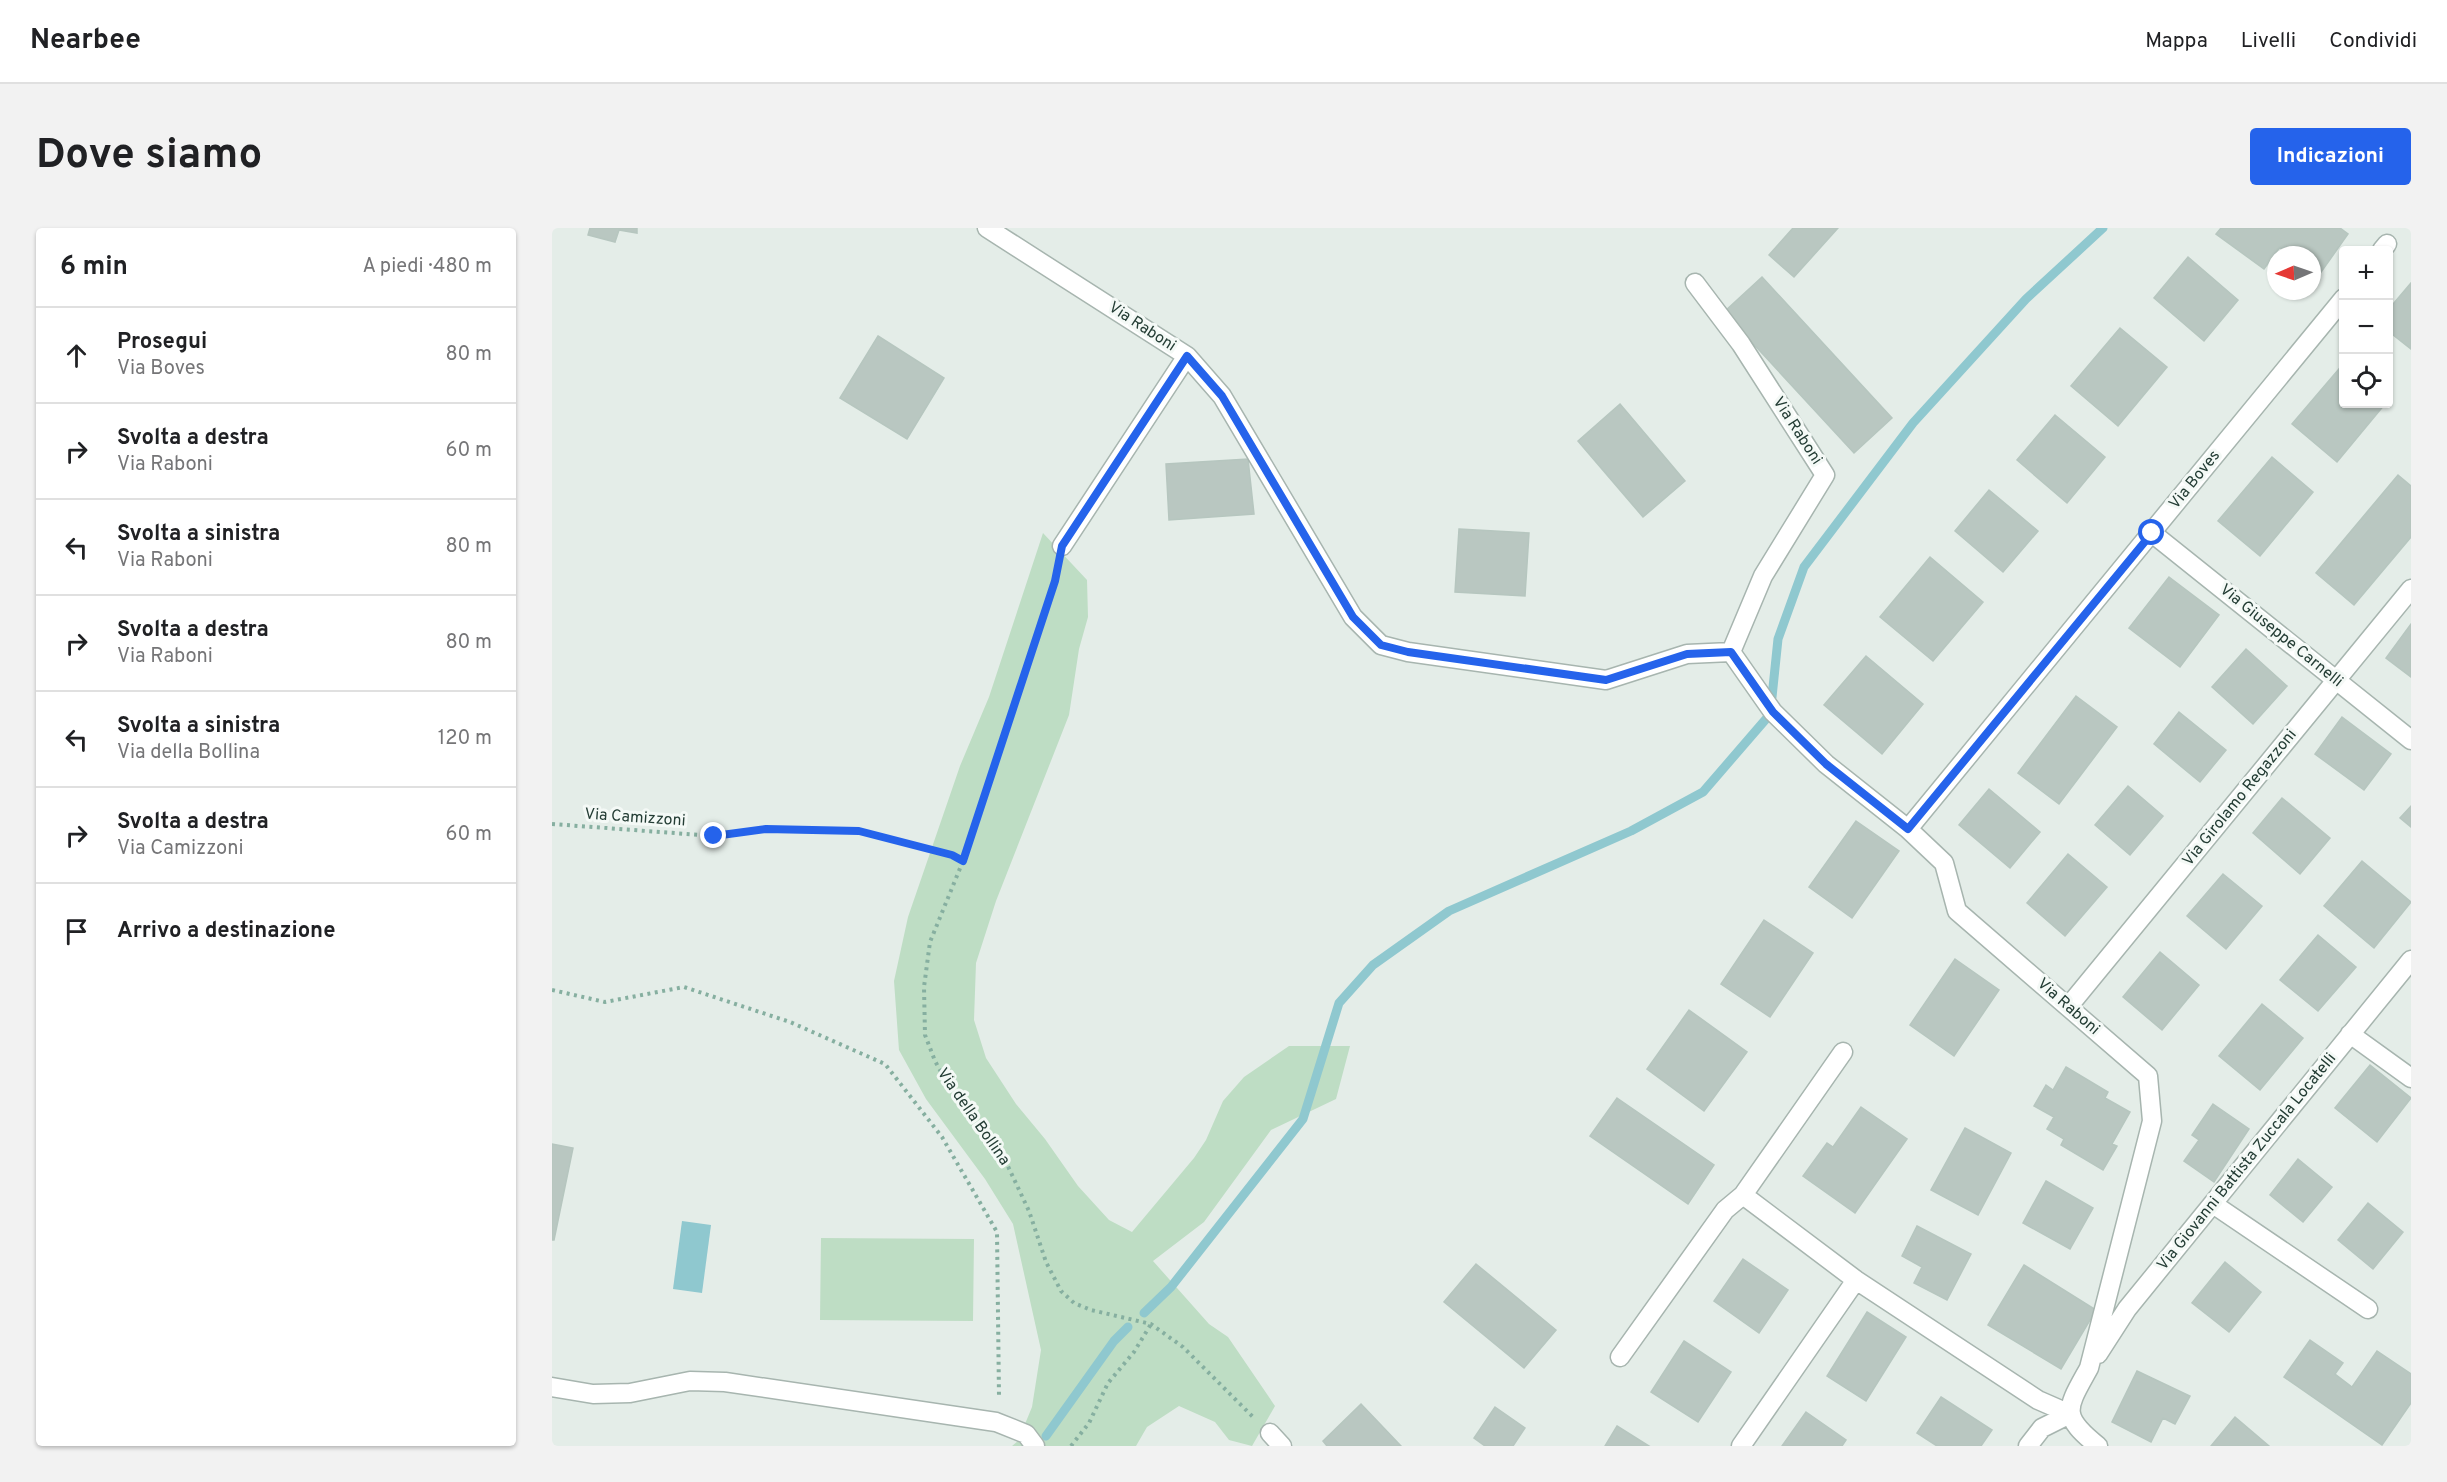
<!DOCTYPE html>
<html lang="it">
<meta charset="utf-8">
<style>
:root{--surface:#fff;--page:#f2f2f2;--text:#202124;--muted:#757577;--line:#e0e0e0;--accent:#2563eb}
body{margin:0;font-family:Overpass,sans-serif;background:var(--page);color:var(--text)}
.controls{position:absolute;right:18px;top:18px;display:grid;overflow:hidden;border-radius:6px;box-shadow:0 2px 4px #0004}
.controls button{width:54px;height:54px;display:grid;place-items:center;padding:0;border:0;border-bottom:2px solid var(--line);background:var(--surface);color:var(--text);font:30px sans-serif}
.compass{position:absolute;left:1715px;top:18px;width:54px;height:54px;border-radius:50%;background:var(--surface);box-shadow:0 2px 4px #0004;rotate:268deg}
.stop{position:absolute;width:18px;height:18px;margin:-14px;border:4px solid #2563eb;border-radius:50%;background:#fff}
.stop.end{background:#2563eb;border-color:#fff;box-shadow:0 2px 6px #0008}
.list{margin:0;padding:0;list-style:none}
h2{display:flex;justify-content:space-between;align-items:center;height:78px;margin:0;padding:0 24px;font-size:26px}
h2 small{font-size:20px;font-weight:400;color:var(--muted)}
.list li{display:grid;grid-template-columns:39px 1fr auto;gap:18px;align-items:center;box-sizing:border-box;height:96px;padding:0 24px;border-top:2px solid var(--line)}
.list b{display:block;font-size:22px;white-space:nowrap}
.list p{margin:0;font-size:20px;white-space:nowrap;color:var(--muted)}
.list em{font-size:20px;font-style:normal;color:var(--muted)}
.icon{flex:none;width:33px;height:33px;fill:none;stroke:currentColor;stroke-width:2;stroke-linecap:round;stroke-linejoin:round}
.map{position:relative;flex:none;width:1859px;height:1218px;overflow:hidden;border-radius:6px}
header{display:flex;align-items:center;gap:36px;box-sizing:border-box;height:84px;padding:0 30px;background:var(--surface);border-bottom:2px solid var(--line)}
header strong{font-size:28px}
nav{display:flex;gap:33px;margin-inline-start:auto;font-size:21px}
.intro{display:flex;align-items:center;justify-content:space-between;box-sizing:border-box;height:144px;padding:0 36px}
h1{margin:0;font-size:42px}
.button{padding:15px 27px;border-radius:6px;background:var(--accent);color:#fff;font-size:21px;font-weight:700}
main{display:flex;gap:36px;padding:0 36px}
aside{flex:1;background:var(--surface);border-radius:6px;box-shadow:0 2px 4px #0004}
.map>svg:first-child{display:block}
.green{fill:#beddc4}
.water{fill:#8fc8cf}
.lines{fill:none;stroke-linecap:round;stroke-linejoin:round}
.stream{stroke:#8fc8cf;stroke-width:9}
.building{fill:#b9c7c1;stroke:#b6c6bf;stroke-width:1.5}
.minor-casing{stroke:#a7b5af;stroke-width:21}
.path{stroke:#86afa0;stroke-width:4;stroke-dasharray:3 4.5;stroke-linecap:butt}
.minor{stroke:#fff;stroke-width:18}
.route{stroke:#2563eb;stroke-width:8}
.labels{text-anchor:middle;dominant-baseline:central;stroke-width:6;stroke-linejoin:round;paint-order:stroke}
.street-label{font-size:16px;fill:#243d35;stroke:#f4f9f6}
</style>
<header>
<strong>Nearbee</strong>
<nav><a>Mappa</a><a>Livelli</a><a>Condividi</a></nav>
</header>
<div class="intro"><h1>Dove siamo</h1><a class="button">Indicazioni</a></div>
<main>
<aside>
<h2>6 min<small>A piedi · 480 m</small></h2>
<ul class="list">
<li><svg class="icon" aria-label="ahead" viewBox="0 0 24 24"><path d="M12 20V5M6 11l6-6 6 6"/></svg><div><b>Prosegui</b><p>Via Boves</p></div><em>80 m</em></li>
<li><svg class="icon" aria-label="right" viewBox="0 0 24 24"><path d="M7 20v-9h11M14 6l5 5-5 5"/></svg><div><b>Svolta a destra</b><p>Via Raboni</p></div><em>60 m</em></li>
<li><svg class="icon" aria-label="left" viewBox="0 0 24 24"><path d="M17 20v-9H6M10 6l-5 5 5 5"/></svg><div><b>Svolta a sinistra</b><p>Via Raboni</p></div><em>80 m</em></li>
<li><svg class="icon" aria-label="right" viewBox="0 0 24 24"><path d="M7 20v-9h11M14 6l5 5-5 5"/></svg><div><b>Svolta a destra</b><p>Via Raboni</p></div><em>80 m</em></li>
<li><svg class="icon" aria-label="left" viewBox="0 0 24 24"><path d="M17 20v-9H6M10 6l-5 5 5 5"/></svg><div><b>Svolta a sinistra</b><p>Via della Bollina</p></div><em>120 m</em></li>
<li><svg class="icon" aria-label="right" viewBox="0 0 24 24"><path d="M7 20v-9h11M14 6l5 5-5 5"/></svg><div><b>Svolta a destra</b><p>Via Camizzoni</p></div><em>60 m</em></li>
<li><svg class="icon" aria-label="arrive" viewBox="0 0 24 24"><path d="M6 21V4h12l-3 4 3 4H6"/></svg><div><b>Arrivo a destinazione</b></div></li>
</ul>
</aside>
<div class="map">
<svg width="1859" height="1218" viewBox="0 0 1859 1218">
<rect width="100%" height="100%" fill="#e4ede8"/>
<path class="green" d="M491 305 535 352 536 389 527 421 517 487 444 673 424 735 422 792 434 830 464 876 493 911 526 958 557 992 580 1004 642 930 654 912 671 873 692 849 737 818H798L784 871 719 902 652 994 601 1033 657 1096 676 1109 723 1178 700 1218 677 1212 663 1194 627 1178 595 1199 584 1218H460L466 1213 480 1179 489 1122 461 996 433 951 374 871 347 822 342 753 356 689 408 538 437 469Z
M269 1010 422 1011 421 1093 268 1092Z"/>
<path class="water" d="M130 993 159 997 150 1065 121 1061Z"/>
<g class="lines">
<path class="stream" d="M1220 469 1226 411 1252 339 1361 195 1474 71 1551 0
M592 1085 619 1059 751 891 787 775 821 737 897 683 1079 603 1151 564 1214 491
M494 1208 562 1113 576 1099"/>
</g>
<path class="building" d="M38 0H85V5L67 2 63 14 36 7Z
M1241 0H1286L1242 49 1217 27Z
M1669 0H1788L1796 6 1767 47 1760 42V27H1739L1728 19 1712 41 1664 6Z
M1636 29 1686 72 1652 113 1602 70Z
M1210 49 1340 190 1302 225 1172 84Z
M1859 55V121L1836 103V82Z
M1568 100 1615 139 1566 198 1519 158Z
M326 108 392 150 355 211 288 170Z
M1792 135V176H1833L1785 234 1740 196Z
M1068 176 1133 253 1091 289 1026 213Z
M1503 187 1553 229 1515 275 1465 232Z
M1720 229 1761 264 1708 328 1666 293Z
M696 231 702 286 617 292 614 236Z
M1846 247 1859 258V309L1802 377 1764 345Z
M1437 262 1486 303 1451 344 1403 303Z
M907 301 977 305 973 368 903 364Z
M1378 329 1431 374 1381 433 1328 389Z
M1617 349 1667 387 1628 439 1577 400Z
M1859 396V449L1834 430Z
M1694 421 1735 458 1701 496 1660 459Z
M1314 428 1371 476 1330 526 1272 477Z
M1524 468 1565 499 1507 576 1466 545Z
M1627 484 1674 522 1648 554 1602 516Z
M1790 489 1839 526 1812 562 1763 526Z
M1576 558 1611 588 1578 627 1543 597Z
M1437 561 1488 604 1458 640 1407 597Z
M1730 570 1778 610 1748 646 1701 605Z
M1859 578V599L1848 590Z
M1304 593 1347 623 1300 690 1257 659Z
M1516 626 1555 659 1513 708 1475 675Z
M1810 633 1859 674 1822 720 1772 678Z
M1671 646 1710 678 1674 721 1635 688Z
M1212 692 1261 725 1218 789 1169 756Z
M1766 707 1804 739 1766 783 1728 752Z
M1608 724 1647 757 1610 802 1571 769Z
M1403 731 1447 762 1402 828 1358 797Z
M1710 776 1751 810 1708 862 1667 828Z
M1137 782 1195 824 1152 883 1095 841Z
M1818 837 1859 870 1825 914 1783 880Z
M1514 839 1556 864 1553 870 1578 884 1560 916 1565 918 1551 942 1509 917 1512 911 1495 901 1502 889 1482 878 1494 857 1501 862Z
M1065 870 1162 937 1136 976 1038 908Z
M1661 876 1697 901 1662 954 1632 933 1647 912 1640 907Z
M1309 879 1355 911 1303 985 1251 948 1275 915 1281 919Z
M1413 900 1459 925 1426 987 1379 962Z
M0 916 21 920 2 1012H0Z
M1746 931 1780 959 1751 994 1718 967Z
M1494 953 1541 980 1518 1021 1471 995Z
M1816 975 1851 1004 1821 1041 1786 1012Z
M1365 998 1419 1026 1395 1072 1362 1055 1370 1039 1350 1028Z
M1191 1031 1236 1062 1207 1105 1162 1073Z
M1673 1034 1709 1064 1677 1104 1640 1075Z
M924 1036 1004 1102 972 1140 892 1074Z
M1472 1037 1544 1082 1509 1141 1436 1097Z
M1315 1084 1354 1109 1314 1173 1275 1148Z
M1758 1112 1791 1135 1783 1146 1800 1159 1825 1123 1859 1146V1175L1830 1217 1732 1149Z
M1132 1113 1179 1144 1146 1194 1099 1164Z
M1585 1143 1638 1168 1623 1196 1611 1190 1599 1214 1560 1194Z
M1389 1169 1440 1202 1429 1218H1385L1365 1205Z
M809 1176 849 1218H775L771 1213Z
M943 1179 973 1200 961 1218H933L922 1210Z
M1254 1184 1294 1212 1290 1218H1230Z
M1683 1189 1717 1218H1659Z
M1065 1198 1097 1218H1053Z"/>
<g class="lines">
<g class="minor-casing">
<path id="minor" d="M435 0 635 128 670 168 801 389 829 417 856 424 1054 452 1135 426 1179 424 1221 484 1274 536 1356 601 1392 635 1405 683 1596 848 1600 893 1537 1140C1515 1180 1507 1187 1546 1218
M1830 22 1835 16
M1143 55 1189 116 1273 247 1211 348 1179 424
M1600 305 1859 512
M510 318 635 128
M1356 601 1792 70
M1516 779 1859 361
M1798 806 1859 850
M1191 967 1304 1052 1486 1172 1518 1186
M1661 976 1816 1081
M1546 1126 1575 1081 1859 732
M1068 1129 1173 982 1191 967 1291 824
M0 1159 41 1166 78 1165 138 1153 173 1154 444 1194 474 1206 483 1218
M718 1205 730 1218
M1189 1218 1304 1052
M1476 1218 1490 1200 1518 1186"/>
</g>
<path class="path" d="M506 341 411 633 378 714 372 759 373 807 383 833 403 869 438 908 453 932 477 983 494 1034 509 1063 522 1075 539 1082 599 1096 631 1119 702 1190
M0 596 162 608 214 601 307 603 401 627 411 633
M0 762 53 774 132 759 238 794 333 836 390 909 445 1004 447 1169
M519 1218 537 1195 556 1155 582 1124 599 1096"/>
<use href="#minor" class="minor"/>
</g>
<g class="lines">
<path class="route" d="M162 608 214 601 307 603 400 627 411 633 503 353 510 318 635 128 670 168 801 389 829 417 856 424 1054 452 1135 426 1179 424 1221 484 1274 536 1356 601 1600 305"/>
</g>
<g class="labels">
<g class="street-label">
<text transform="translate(590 99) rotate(33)">Via Raboni</text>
<text transform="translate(1245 203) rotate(57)">Via Raboni</text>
<text transform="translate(1643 252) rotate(-51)">Via Boves</text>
<text transform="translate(1729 408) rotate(39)">Via Giuseppe Carnelli</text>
<text transform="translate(1688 570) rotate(-51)">Via Girolamo Regazzoni</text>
<text transform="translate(83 590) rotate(4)">Via Camizzoni</text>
<text transform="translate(1516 779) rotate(41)">Via Raboni</text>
<text transform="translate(421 889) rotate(55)">Via della Bollina</text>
<text transform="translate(1695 934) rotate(-51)">Via Giovanni Battista Zuccala Locatelli</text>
</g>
</g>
</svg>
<div class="controls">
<button>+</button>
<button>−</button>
<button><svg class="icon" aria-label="locate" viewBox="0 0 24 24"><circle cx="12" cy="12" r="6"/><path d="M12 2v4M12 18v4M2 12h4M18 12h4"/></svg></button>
</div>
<svg class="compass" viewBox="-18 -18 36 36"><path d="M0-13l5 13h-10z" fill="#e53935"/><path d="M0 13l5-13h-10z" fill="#757577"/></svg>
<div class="stop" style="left:1600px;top:305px"></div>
<div class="stop end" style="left:162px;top:608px"></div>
</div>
</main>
